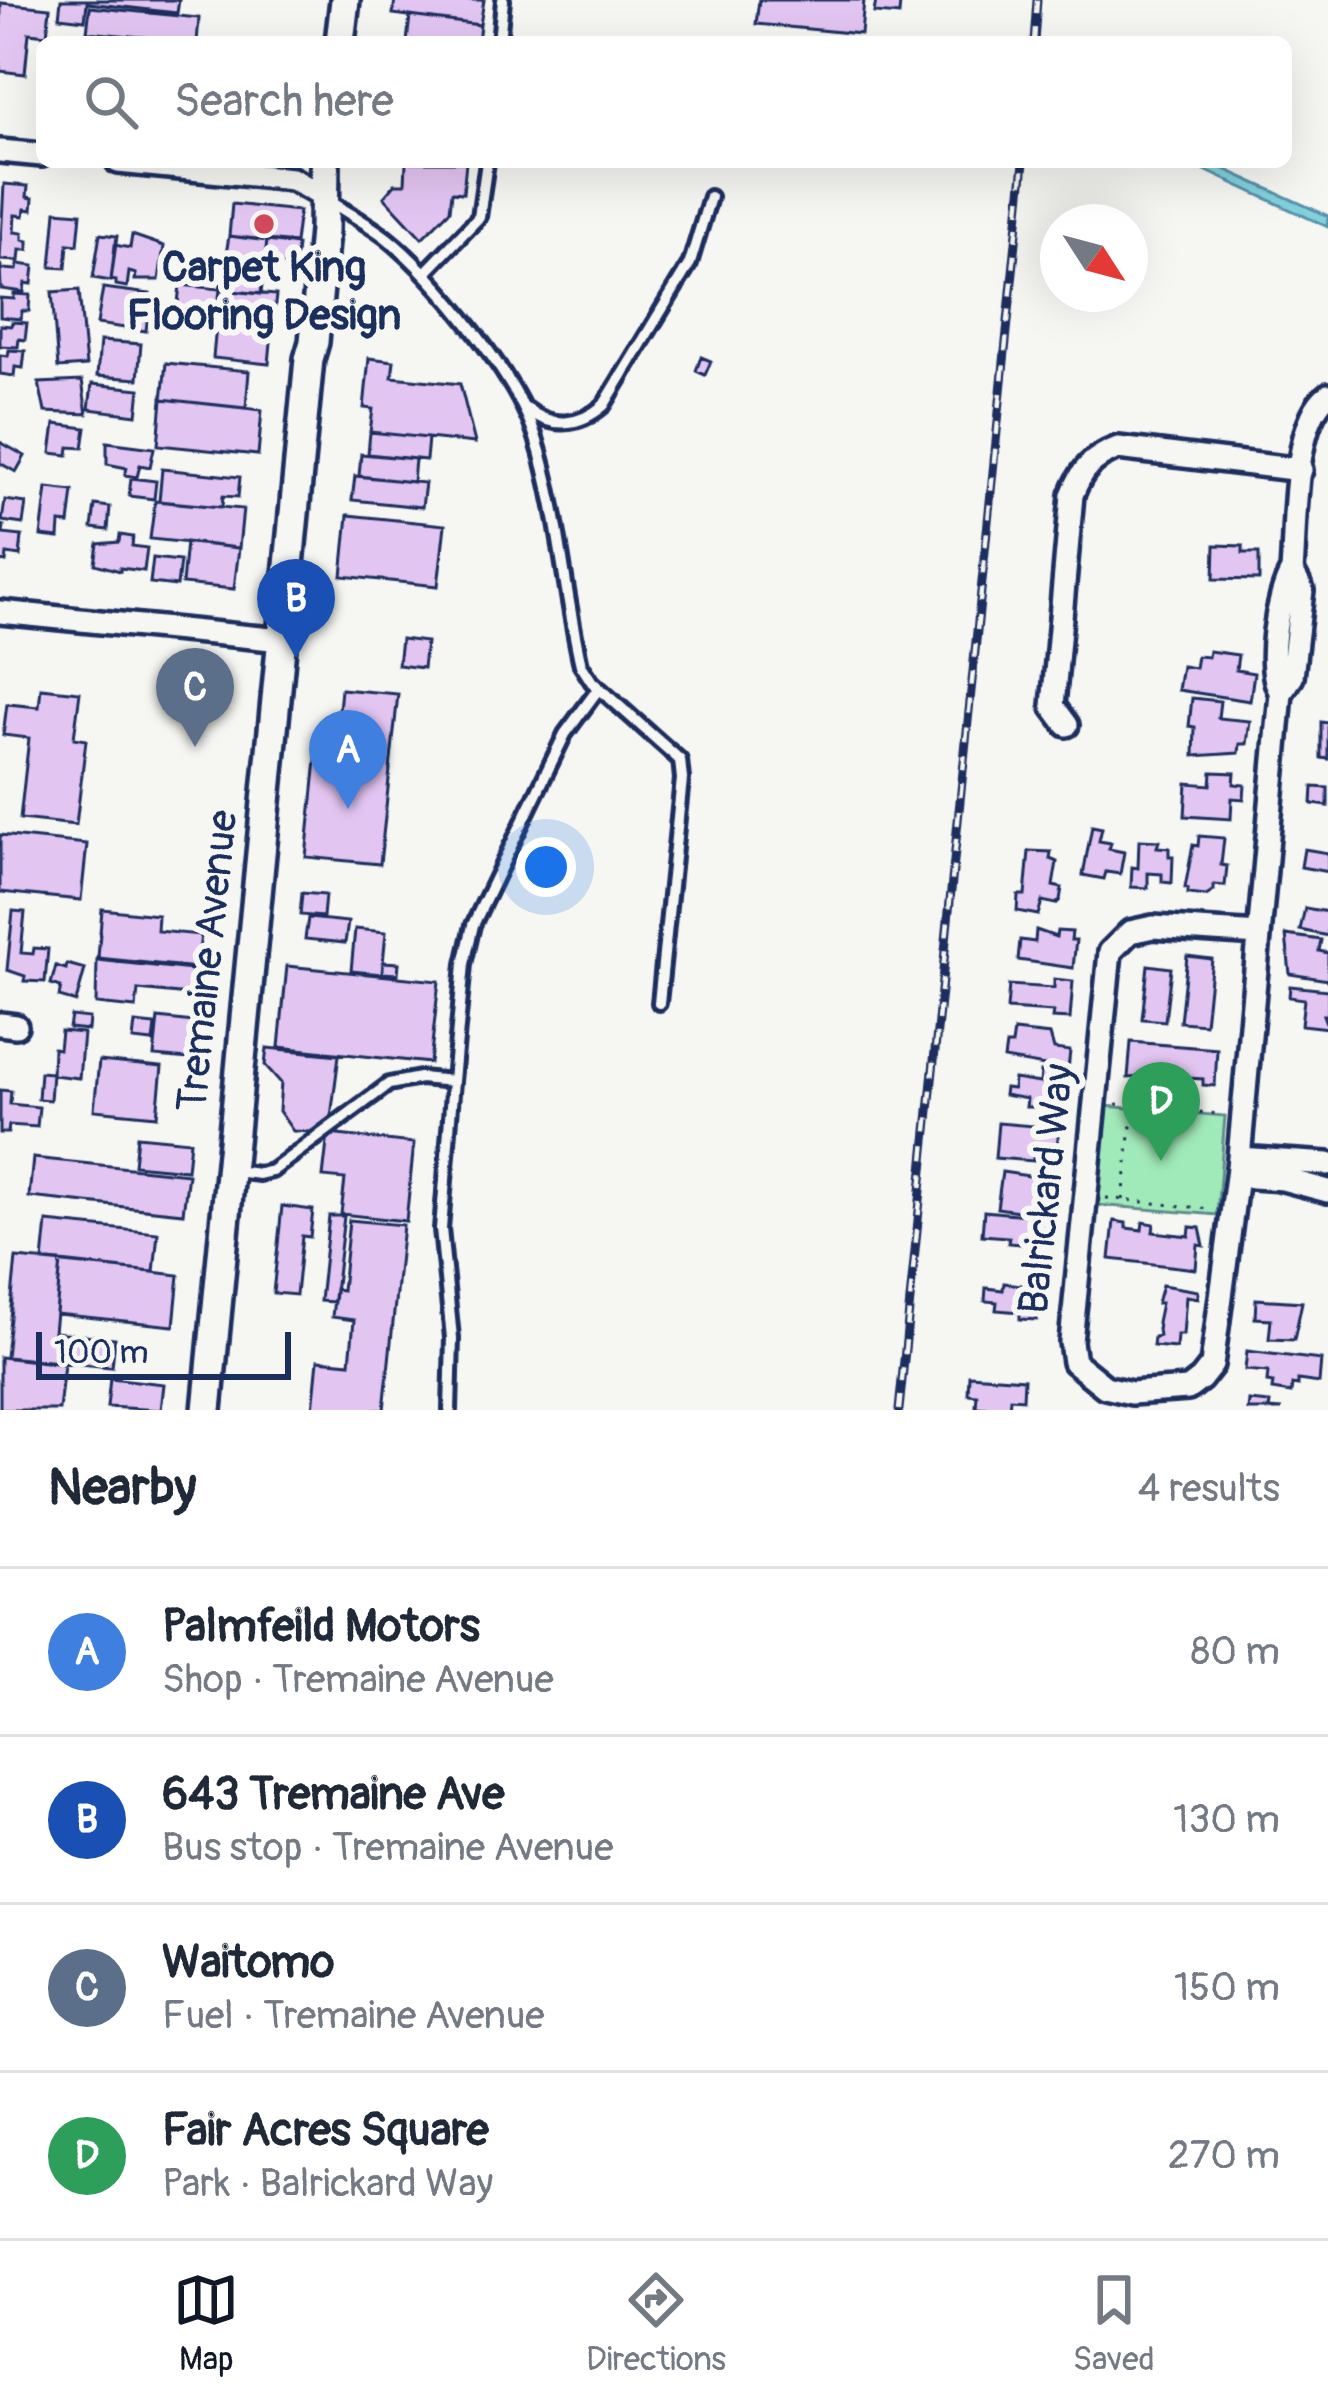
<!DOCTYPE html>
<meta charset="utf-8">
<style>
:root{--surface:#fff;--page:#f2f2f3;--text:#1f2937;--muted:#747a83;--line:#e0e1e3;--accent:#111827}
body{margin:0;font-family:Pangolin,sans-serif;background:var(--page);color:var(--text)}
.compass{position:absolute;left:1040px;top:204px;width:108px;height:108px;border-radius:50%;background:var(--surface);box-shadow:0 12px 48px #0002;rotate:126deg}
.scale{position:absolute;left:36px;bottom:30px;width:255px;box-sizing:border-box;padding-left:12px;border:6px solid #1b2f5e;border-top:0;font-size:33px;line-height:42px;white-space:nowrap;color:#1b2f5e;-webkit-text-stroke:9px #f6f6f2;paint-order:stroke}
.you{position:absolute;left:546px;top:867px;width:42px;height:42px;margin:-30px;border:9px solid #fff;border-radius:50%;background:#1a73e8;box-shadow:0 0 0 18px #1a73e833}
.badge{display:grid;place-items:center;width:78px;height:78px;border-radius:50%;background:var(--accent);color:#fff;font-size:39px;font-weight:700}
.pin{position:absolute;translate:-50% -99px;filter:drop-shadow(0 3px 6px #0008)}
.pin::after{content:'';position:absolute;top:63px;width:42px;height:36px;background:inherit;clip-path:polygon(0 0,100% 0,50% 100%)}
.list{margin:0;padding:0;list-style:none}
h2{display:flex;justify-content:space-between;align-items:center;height:156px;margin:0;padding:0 48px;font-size:51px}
h2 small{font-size:39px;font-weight:400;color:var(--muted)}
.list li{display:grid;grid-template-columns:78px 1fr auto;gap:36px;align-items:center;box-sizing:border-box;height:168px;padding:0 48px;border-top:3px solid var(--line)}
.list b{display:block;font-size:45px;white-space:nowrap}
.list p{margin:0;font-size:39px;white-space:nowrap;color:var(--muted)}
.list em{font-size:39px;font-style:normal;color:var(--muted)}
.icon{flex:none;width:66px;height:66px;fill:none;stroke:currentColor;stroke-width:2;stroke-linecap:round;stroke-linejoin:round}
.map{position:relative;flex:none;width:1328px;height:1410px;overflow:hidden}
.search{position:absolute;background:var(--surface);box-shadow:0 12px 48px #0002;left:36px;right:36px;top:36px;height:132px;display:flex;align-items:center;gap:30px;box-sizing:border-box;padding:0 42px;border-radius:18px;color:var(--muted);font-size:45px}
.sheet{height:828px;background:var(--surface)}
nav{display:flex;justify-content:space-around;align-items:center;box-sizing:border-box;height:168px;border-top:3px solid var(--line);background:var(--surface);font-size:33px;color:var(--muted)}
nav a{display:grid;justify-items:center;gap:6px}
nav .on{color:var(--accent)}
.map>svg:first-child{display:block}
.green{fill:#a0e9b8;stroke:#5e8c8b;stroke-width:3}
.water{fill:#81d1dc;stroke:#5890aa;stroke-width:3}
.building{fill:#e3c5f2;stroke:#1b2f5e;stroke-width:3}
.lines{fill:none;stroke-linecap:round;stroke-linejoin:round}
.lane-casing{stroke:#1b2f5e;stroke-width:20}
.street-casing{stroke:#1b2f5e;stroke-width:30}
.secondary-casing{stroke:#1b2f5e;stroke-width:36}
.path{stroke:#1b2f5e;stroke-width:3;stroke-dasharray:3 9;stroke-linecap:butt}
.lane{stroke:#f6f6f2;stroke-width:10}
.street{stroke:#f6f6f2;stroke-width:21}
.secondary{stroke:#f6f6f2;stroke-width:27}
.rail-casing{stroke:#1b2f5e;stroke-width:9}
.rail{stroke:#f6f6f2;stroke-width:4.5;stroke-dasharray:14;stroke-linecap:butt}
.poi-dot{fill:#d1495b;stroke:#f6f6f2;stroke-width:4.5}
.labels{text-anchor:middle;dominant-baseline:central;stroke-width:12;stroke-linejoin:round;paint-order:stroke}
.poi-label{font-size:42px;font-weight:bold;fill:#1b2f5e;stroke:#f6f6f2}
.street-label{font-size:42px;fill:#1b2f5e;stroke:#f6f6f2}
</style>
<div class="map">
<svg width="1328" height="1410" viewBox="0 0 1328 1410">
<rect width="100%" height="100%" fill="#f6f6f2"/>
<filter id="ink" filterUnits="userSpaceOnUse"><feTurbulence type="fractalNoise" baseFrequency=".00833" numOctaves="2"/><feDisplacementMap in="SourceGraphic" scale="24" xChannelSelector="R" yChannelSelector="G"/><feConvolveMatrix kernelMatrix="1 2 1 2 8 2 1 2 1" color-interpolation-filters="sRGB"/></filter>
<g filter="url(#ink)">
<path class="green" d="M1104 1106 1225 1116 1217 1215 1096 1205Z"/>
<path class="water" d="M1187 162H1209L1328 216V227Z"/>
<path class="building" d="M61 0H179L177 13 87 3 85 20 59 17Z
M395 0H484L480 25 393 14Z
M864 0 861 34 756 24 759 0Z
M876 0 900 2 899 15 874 13Z
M1 3 50 8 47 35 29 33 25 74 0 71Z
M90 7 199 18 197 42 87 32Z
M410 16 480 25 478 42H407Z
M87 32 180 42H86Z
M406 162H466L463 193 452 192 450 210 422 238 384 197 395 184H405Z
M4 184 28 186 27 197 33 198 32 210 25 209 24 216 15 215 14 232 23 233V240L28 241V250H20L19 261 0 260Z
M232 204 299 211 295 243 229 236Z
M56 211 81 213 78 245 68 244 66 268 51 267Z
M100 234 117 236 111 281 93 278Z
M132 235 164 246 159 280H135L136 274 129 272 127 287 116 285V281L111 280 115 245 130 248Z
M229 236 267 241 261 294 220 290Z
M267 241 297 245 295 266 264 263Z
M0 264 2 269 17 270 18 264 34 266 32 284 25 283 24 292 1 289Z
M180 285 220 289 216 325 176 321Z
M103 288 150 294 146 331 97 324Z
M79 290 86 366 58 368 52 292Z
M220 290 276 295 272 331 216 325Z
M14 294 30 295 29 311H22L21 319 0 317V298L14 299Z
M12 322 27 323 25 340 19 339 18 347 0 346V325L11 326Z
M216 325 272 331 269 364 213 358Z
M100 341 141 344 138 379 97 376Z
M9 350 25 351 23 368 15 367 14 376 0 374V355L8 356Z
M701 357 711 361 705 375 696 371Z
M369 358 394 361 392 377 460 384 475 443 370 432 373 409 364 408Z
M166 363 249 371 246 408 162 399Z
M82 381 87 414 45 412 39 383Z
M92 384 140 389 137 415 89 409Z
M162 399 262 410 258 455 158 445Z
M55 424 86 428 83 448 69 447 68 455 51 453Z
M370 432 428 438 426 460 368 454Z
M0 442 25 456 16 472 0 463Z
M107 442 154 448 150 467 140 465 137 477 125 475 127 468 107 464Z
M361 454 415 459 413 482 359 476Z
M162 469 240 477 238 497 223 496 222 507 159 501Z
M355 476 425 483 422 507 352 500Z
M131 478 156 481 154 499 129 496Z
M47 488 73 491 69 524 60 523 59 538 41 536Z
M5 500 26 503 23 524 2 521Z
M155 501 243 509 239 548 150 539Z
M95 505 110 507 108 530 92 528Z
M348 515 445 525 438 586 342 576Z
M0 525 4 526 3 534 22 536 20 556 7 554 6 562 0 561Z
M120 535 133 537 132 546 147 548 144 571 120 568V571L95 564 98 544 119 542Z
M186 542 239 548 234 589 182 584Z
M1215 545 1243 546V553H1259V580L1214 579Z
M153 558 180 561 177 586 150 583Z
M401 639 426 642 423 668 398 665Z
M1209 651 1238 655 1236 670 1254 673 1250 701 1178 690 1182 666 1195 668 1197 656 1208 657Z
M41 688 80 692 74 738 86 740 76 825 20 819 29 738 3 735 7 704 39 707Z
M341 689 398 694 380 864 306 857 316 760 334 762Z
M1192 698 1220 701 1218 718 1250 721 1247 744H1240L1239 753 1194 756 1195 727 1189 726Z
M1321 722 1328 723V759L1321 758Z
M1212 772 1235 773 1234 784 1245 785 1244 799 1232 798 1231 819 1185 816 1187 783 1211 785Z
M1313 787 1328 788V806L1312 804Z
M1092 826 1102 828 1099 841 1111 843 1109 849 1124 852 1120 874 1106 872 1104 879 1083 875Z
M0 835 87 844 81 900 0 892Z
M1199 836 1224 838 1221 865 1227 866 1225 886 1214 885V891L1206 896 1188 894V889L1185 888 1193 845 1198 846Z
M1139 840 1159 841 1157 847 1169 848V856H1173L1172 883 1162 882V874L1148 873V888L1131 887 1132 867 1138 868Z
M1304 849 1328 853V872L1301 867Z
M1029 851 1051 852 1050 859 1057 862 1053 886 1062 888 1060 900 1056 904 1042 901 1038 915 1017 911 1018 895H1025Z
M302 893 325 895 323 917 300 915Z
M1305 908 1328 912V936L1300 930Z
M102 909 158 915 157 931 201 935 197 968 98 958Z
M13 911 25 912 21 953 33 954 34 948 48 949 45 982 24 981 25 976 7 970Z
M308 918 348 922 345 943 305 939Z
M355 929 386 932 382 974 351 971Z
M1036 930 1056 937 1057 931 1072 932 1071 940H1076L1073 968 1018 960 1020 940 1035 942Z
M1286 935 1321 940 1319 951 1328 953V980L1290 974Z
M1187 956 1212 959 1205 1024 1180 1022Z
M97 960 192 970 189 995 138 990 136 1008 96 1004Z
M383 962 399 963 398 974 382 973Z
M67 964 85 969 76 1002 59 997 61 987 51 984 56 966 66 969Z
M1148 965 1171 968 1165 1021 1142 1019Z
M287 966 439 981 430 1063 279 1047Z
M1054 979 1073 981 1070 1019 1052 1018 1053 1012 1007 1009 1009 985 1054 988Z
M1290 986 1328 990V1015H1323L1328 1028 1301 1025 1304 999 1289 997Z
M71 1016 89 1018 88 1030 69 1028Z
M158 1018 203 1023 199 1060 154 1056Z
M135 1023 155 1025 153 1042 133 1040Z
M61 1031 83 1033 79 1078 52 1075 53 1048 59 1049Z
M1014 1031 1050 1035 1054 1049 1070 1051 1068 1070 1004 1059 1006 1045H1012Z
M1131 1042 1217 1049 1215 1086 1203 1085V1079L1169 1077V1083L1158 1082V1076L1128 1078Z
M267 1048 339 1055 331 1117 312 1132 293 1131 279 1111 281 1083 265 1065Z
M99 1061 162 1067 157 1116 94 1110Z
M40 1072 52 1073 50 1100 38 1099Z
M1041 1072 1060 1075V1107H1026L1027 1099 1004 1095 1005 1088 1013 1089 1014 1079 1040 1083Z
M0 1090 11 1091 10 1104 39 1107 37 1127 9 1125 8 1133H0Z
M998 1123 1059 1128 1057 1147 1034 1145 1033 1161 995 1158Z
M328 1134 414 1143 406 1221 341 1214 345 1179 323 1177Z
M137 1136 190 1141 187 1170 134 1165Z
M33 1158 188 1174 183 1213 29 1197Z
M1002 1172 1050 1179 1048 1197 1035 1196 1033 1213 997 1208Z
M282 1206 313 1210 310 1237 302 1236 296 1295 273 1293Z
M984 1211 1047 1217 1046 1233 1033 1232 1032 1245 1008 1243 1009 1237 982 1235Z
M329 1216H344L334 1302 320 1301Z
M349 1220 403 1225 384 1410H313L318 1360 350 1363 354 1320 332 1317 335 1289 342 1290Z
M1114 1221 1126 1223V1228L1142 1230 1143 1222 1154 1224 1153 1232 1189 1236 1190 1227 1200 1228 1204 1246 1198 1245 1196 1269 1110 1259Z
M47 1222 158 1233 154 1272 43 1261Z
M16 1258 61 1262 54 1332 115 1338 112 1367 6 1357Z
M61 1262 179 1275 174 1326 56 1314Z
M1004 1283 1030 1286 1029 1294 1038 1301 1037 1320 1020 1319V1312L996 1310 997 1302 985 1301 986 1288 1003 1290Z
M1162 1285 1198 1291V1298L1186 1296 1183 1335H1177L1176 1348 1153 1346 1154 1337 1159 1336 1157 1322 1161 1303H1157Z
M1256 1299 1302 1302 1294 1340 1269 1339 1271 1319 1255 1318Z
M1247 1351 1321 1360 1319 1383 1298 1380V1386L1292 1385 1291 1393 1272 1390 1273 1383 1267 1382 1268 1372 1245 1370Z
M0 1357 64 1364 59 1410H0Z
M969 1375 1024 1379 1023 1399 1010 1398 1009 1410 976 1407 977 1395 968 1394Z
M110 1378 164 1384 161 1410 107 1407Z
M1249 1401 1270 1403 1269 1409 1282 1410H1248Z"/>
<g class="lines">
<g class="lane-casing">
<path id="lane" d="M499 42 503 0
M327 199C347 213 369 224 388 239 437 278 518 379 536 438 559 511 564 591 581 665L592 682 680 760 682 779 659 1003
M425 273 479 217 487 162
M527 409C552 429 580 426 604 405L690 263 710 197
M453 1081 464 964 473 925 565 734 599 688
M235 1171 259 1174 272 1171 389 1084 420 1078 453 1081 441 1229 452 1338 450 1410"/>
</g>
<g class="street-casing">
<path id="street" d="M0 151 42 155
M118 162 292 179 324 197
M1292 571C1296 527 1292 421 1328 395
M0 612 282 640
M1067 725 1053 706 1072 495C1082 469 1092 458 1118 448L1301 470
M1259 934 1153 927 1130 932 1110 952 1071 1342 1074 1362 1105 1387 1131 1393 1188 1389 1201 1379 1212 1365 1237 1176 1239 1158 1281 693 1292 677 1302 590 1292 571C1277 596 1265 668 1281 693
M0 1024 16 1026
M1239 1158 1328 1164
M1237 1176 1283 1179 1328 1191"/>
</g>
<g class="secondary-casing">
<path id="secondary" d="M340 42 345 0
M207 1410 309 359 314 342 324 231 325 162"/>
</g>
<path class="path" d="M1116 1104 1219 1114
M1106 1198 1210 1209
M1123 1200 1133 1108"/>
<use href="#lane" class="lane"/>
<use href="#street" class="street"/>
<use href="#secondary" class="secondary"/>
<g class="rail-casing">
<path id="rail" d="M1034 42 1037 0
M899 1410 1024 162"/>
</g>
<use href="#rail" class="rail"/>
</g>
</g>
<circle class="poi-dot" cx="264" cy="224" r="12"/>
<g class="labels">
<g class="poi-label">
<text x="264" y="268">Carpet King<tspan x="264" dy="48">Flooring Design</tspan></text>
</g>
<g class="street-label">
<text transform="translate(208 961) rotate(-84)">Tremaine Avenue</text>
<text transform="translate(1047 1189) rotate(-84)">Balrickard Way</text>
</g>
</g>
</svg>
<svg class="compass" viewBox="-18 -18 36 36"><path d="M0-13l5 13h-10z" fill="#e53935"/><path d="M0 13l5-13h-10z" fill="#747a83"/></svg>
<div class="scale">100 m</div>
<div class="you"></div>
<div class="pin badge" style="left:348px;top:809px;background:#3f7fe0">A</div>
<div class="pin badge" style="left:296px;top:658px;background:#1a4fb4">B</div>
<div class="pin badge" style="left:195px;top:747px;background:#5c6f8a">C</div>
<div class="pin badge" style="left:1161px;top:1161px;background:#2e9e5b">D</div>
<div class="search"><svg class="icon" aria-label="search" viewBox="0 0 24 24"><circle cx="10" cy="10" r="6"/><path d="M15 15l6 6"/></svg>Search here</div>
</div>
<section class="sheet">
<h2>Nearby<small>4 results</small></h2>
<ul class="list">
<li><span class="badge" style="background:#3f7fe0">A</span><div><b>Palmfeild Motors</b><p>Shop · Tremaine Avenue</p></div><em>80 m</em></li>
<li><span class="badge" style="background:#1a4fb4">B</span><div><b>643 Tremaine Ave</b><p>Bus stop · Tremaine Avenue</p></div><em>130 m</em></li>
<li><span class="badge" style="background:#5c6f8a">C</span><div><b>Waitomo</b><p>Fuel · Tremaine Avenue</p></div><em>150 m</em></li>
<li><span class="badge" style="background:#2e9e5b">D</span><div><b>Fair Acres Square</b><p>Park · Balrickard Way</p></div><em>270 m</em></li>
</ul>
</section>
<nav>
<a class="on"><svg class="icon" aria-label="map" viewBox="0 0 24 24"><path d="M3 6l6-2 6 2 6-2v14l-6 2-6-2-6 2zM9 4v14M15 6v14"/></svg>Map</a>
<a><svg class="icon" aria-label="directions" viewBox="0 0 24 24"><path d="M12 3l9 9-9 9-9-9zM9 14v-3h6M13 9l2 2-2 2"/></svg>Directions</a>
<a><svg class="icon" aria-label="saved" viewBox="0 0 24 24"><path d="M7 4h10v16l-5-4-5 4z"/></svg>Saved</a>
</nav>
